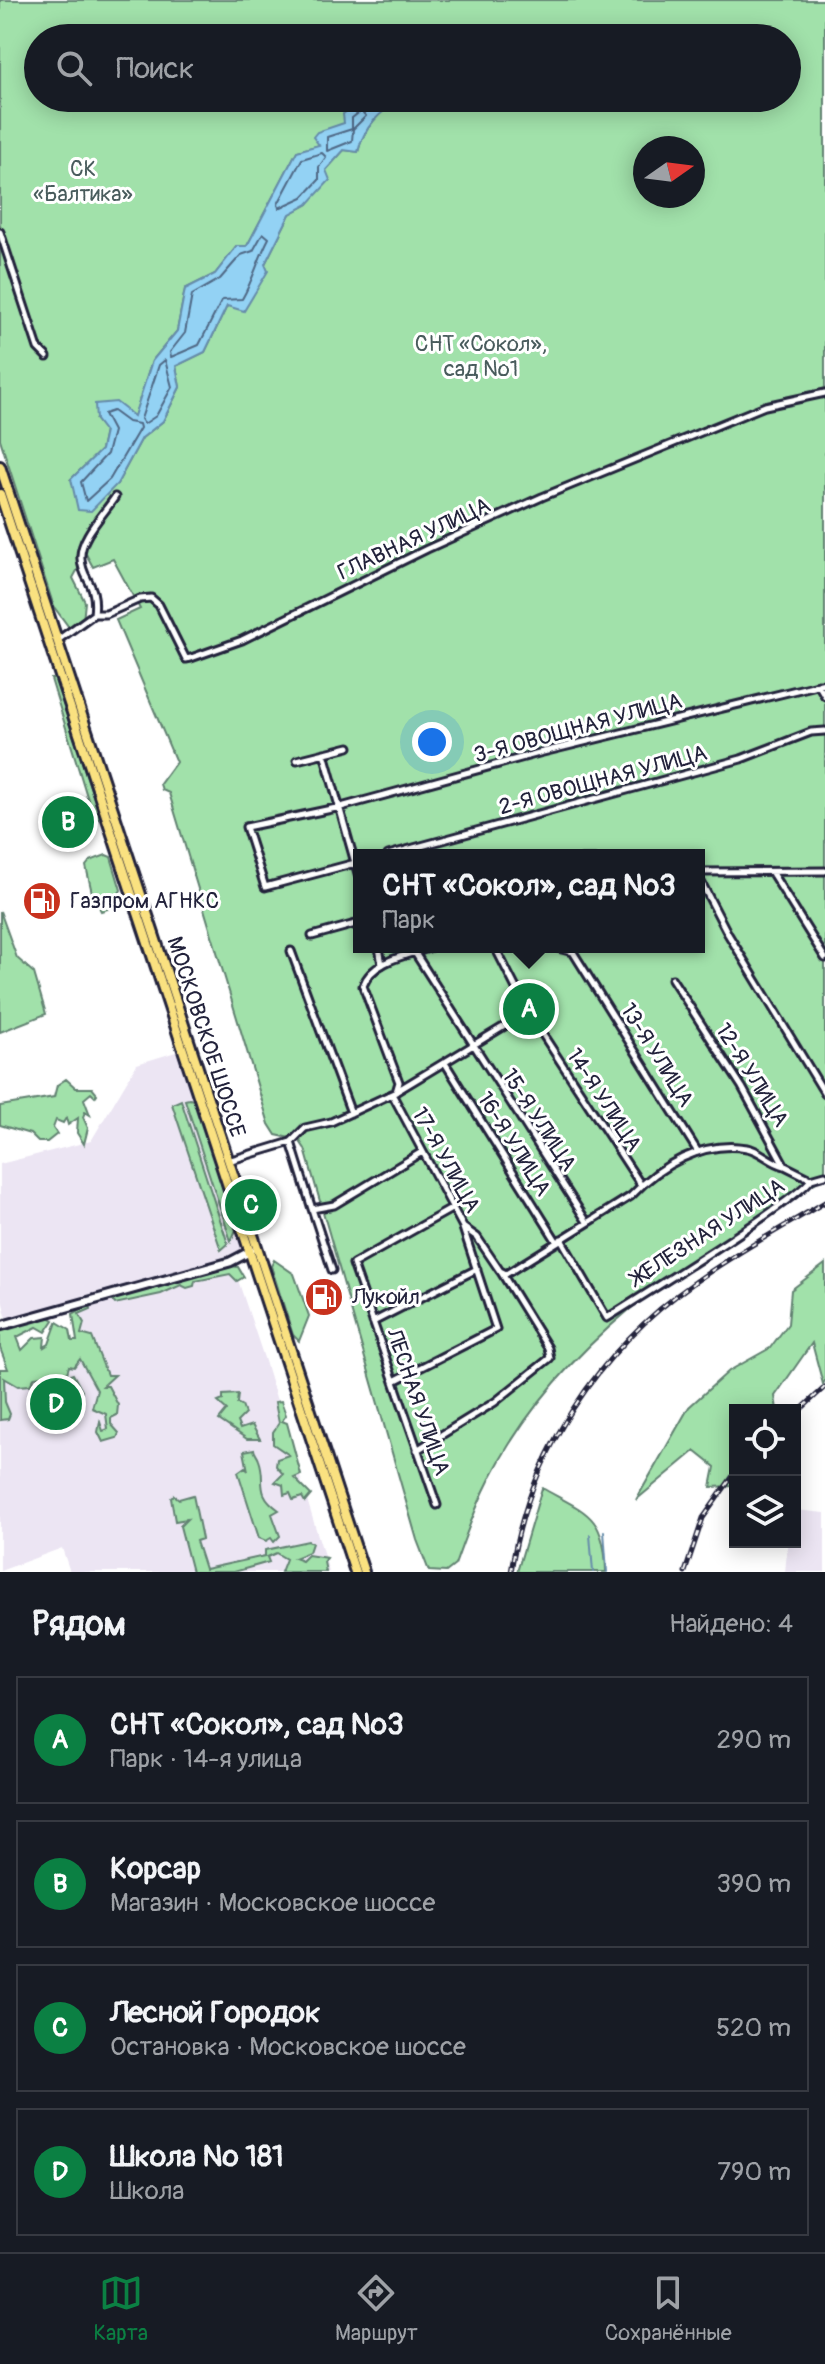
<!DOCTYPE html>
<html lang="ru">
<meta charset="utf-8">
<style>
:root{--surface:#171b24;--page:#20242c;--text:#f1f3f6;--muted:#9ea1a6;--line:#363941;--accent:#0b8043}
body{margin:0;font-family:Pangolin,sans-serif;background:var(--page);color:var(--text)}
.controls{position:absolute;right:24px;bottom:24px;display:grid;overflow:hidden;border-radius:0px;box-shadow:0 4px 20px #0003}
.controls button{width:72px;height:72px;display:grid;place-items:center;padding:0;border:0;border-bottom:2px solid var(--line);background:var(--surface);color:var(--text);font:40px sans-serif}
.compass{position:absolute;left:633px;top:136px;width:72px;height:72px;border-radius:50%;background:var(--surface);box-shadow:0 4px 20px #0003;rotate:76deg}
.you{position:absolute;left:432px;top:742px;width:28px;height:28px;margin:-20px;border:6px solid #fff;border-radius:50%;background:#1a73e8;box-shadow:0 0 0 12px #1a73e833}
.badge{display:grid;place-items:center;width:52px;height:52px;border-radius:50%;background:var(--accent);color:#fff;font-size:26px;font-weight:700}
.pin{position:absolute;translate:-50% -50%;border:4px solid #fff;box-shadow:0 2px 8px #0006}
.popup{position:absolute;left:353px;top:849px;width:352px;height:104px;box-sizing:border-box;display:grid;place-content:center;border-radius:0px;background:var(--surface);filter:drop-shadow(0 2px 6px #0005);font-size:26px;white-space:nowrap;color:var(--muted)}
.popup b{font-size:30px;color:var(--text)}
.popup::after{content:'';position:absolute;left:50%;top:100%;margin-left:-16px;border:16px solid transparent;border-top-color:var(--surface)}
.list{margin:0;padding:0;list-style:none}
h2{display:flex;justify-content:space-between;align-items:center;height:104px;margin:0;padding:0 32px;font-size:34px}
h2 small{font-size:26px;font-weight:400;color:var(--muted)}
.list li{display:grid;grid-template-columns:52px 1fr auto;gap:24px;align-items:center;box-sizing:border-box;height:128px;margin:0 16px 16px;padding:0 16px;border:2px solid var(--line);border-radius:0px}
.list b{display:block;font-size:30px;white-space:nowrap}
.list p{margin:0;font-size:26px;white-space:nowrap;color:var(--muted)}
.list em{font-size:26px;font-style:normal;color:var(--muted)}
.icon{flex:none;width:44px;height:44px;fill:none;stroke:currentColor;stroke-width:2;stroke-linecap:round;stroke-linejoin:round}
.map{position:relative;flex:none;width:825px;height:1572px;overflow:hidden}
.search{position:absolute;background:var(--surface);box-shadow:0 4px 20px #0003;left:24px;right:24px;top:24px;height:88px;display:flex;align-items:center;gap:20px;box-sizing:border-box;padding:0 28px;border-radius:44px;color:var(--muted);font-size:30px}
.sheet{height:680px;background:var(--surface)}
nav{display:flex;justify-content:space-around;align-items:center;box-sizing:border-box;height:112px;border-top:2px solid var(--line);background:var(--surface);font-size:22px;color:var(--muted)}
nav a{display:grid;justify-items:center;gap:4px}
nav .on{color:var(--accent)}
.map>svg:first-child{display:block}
.built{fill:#ece5f3}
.green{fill:#a1e1aa;stroke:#628272;stroke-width:2;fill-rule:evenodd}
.water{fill:#93d2f4;stroke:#668caa;stroke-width:2}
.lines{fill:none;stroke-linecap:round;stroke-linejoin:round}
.shore{stroke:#4f6885;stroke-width:2}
.stream{stroke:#668caa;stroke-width:2}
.minor-casing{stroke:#22223b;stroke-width:11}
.tertiary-casing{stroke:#22223b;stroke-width:13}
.primary-casing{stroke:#22223b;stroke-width:14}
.minor{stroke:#fff;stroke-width:5}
.tertiary{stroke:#fff;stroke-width:7}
.primary{stroke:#fae180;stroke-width:8}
.rail-casing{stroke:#22223b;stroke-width:5}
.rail{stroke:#fff;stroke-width:2;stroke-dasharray:6;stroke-linecap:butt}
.labels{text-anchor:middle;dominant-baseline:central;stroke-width:6;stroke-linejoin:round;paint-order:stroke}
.park-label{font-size:22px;fill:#485b5c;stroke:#fff}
.street-label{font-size:22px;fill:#22223b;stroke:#fff}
.poi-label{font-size:22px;fill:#22223b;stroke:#fff;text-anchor:start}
</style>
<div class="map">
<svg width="825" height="1572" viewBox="0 0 825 1572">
<rect width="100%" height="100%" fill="#fff"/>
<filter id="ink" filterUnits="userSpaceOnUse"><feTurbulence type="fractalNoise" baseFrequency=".0125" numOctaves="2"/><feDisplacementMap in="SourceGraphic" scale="16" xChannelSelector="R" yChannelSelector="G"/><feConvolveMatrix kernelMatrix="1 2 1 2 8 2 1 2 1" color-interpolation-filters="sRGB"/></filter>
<g filter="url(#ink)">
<path class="built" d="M179 1051 243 1244 242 1250 230 1258 88 1295 7 1320 0 1291V1164L91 1141 137 1064Z
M230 1266 234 1268 264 1358 329 1572H70L62 1548 0 1571V1375L85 1344 75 1312Z
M795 1510 825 1513V1572H785L788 1542H795Z"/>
<path class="green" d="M0 0H825V1177C692 1256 552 1345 484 1491 473 1514 464 1540 455 1565L446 1572 429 1571 417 1540 305 1149 299 1140 276 1135 269 1124 169 793 162 790 160 784 176 762 116 620 140 609 113 559 93 567 80 543 79 567 73 578 85 602 83 621 71 630 54 607 0 439ZM38 38H787V98H402C380 111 364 126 358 152L344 150 326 170 308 204 290 214 265 264 227 306 205 352 176 366 180 387 163 421 142 438 117 484 71 479 101 450 105 431 96 420 134 417 152 361 177 331 185 289 215 274 237 246H247L297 151 320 145 374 98H38ZM645 148H693V196H645ZM359 855H699V947H359Z
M51 679H55L100 817 97 820 93 816Z
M106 855 111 857 121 890 108 909 101 911 92 893 86 866 90 861Z
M0 911 17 958 34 973 46 1014 0 1032Z
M66 1079 76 1088H92L97 1094 95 1097 91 1093 84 1099 90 1115 85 1112 83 1117 88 1128 84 1144 77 1133 78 1118 68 1125 66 1118 63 1123 56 1120 53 1128 57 1134 47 1142H38L30 1134 0 1125V1106L54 1097 57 1085Z
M189 1099 198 1101 211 1152 221 1169 218 1174 236 1230 231 1241 185 1100Z
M181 1100 228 1244 221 1250 172 1104Z
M274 1260 294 1274 309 1316 299 1341 293 1335 271 1266Z
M825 1264V1381L823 1384 812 1343 775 1396 777 1410H735V1486L711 1487 715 1467 695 1451 636 1500 689 1407 729 1371 770 1348 788 1324 791 1290Z
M231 1266 238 1267 244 1277 237 1281 230 1274 195 1281 194 1286 187 1288 181 1285 161 1294 115 1304 110 1298 119 1290 135 1293 201 1269 207 1274Z
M90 1304 91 1309 79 1314 84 1323 81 1334 92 1337 107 1375H115L103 1386H108L118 1405 117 1415 111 1418V1424L119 1433 117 1438 103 1442 98 1432 100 1422 103 1431 108 1429 106 1414 92 1408 97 1390 80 1359 74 1367 69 1366 67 1373 35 1377 30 1385 18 1386 4 1378 5 1402 10 1414 8 1419 0 1420V1369H8L0 1348V1332L21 1320 44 1314 54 1320 46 1332 37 1327 17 1337 22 1350 34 1338 45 1337 44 1347 49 1344 57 1322 70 1330 72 1341H77L73 1314Z
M73 1374 82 1391 78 1399 36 1409 31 1388Z
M238 1394 237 1403 242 1406 245 1414 237 1422 240 1429 252 1425 260 1439H247L219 1420 227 1410 218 1402 223 1400V1395Z
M281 1401 286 1415 282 1421 287 1423 301 1475 294 1478 311 1495 305 1502 302 1497 293 1500 290 1493 284 1495 283 1485 275 1482 283 1474 276 1466 277 1459 289 1455 273 1444V1432L279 1423 275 1402Z
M254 1449C254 1453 258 1456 259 1460 267 1481 253 1492 279 1510L272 1514 280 1536 274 1542 271 1538 266 1541 259 1538 238 1472 245 1467 248 1471 244 1451Z
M542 1488C587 1513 605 1515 606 1572H517Z
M174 1495 179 1499 193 1495 202 1539 196 1541 205 1569 265 1556V1550L308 1541 312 1543 309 1552 294 1558 302 1561 308 1555 327 1558 324 1562 326 1572H281L286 1559 276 1553 267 1557 269 1562 234 1572H192L180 1526 187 1519 175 1521 171 1498Z"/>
<path class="water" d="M374 98H402C380 112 364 126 358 152L344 150 326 170 330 180 308 204 290 214 265 264 268 271 244 311 227 306 205 352 176 366 180 387 163 421 142 438 117 484 91 511 78 510 71 479 101 450 105 432 96 420 95 404 116 402 134 416 152 361 177 331 185 289 215 274 237 246H247L297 151 319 145 313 137 317 132 344 123 343 114 364 99 370 103Z"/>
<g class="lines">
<path class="shore" d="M361 111 366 116 353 129 352 141 327 151V137L352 129V118Z
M322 153 326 157 319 167V180L303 197 279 208 278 204 302 159Z
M263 233 269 238C258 259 254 278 242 299L222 300 199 345 171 357 170 352 185 333 192 295 220 279 241 255 253 251Z
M165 360 172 387 156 416 144 424 141 419 159 365Z
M113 411 128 422 139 424 140 428 110 479 86 501 81 482 107 454 113 431 104 414Z"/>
<path class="stream" d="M604 1531 607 1572
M590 1535 593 1572"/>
<g class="minor-casing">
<path id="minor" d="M0 232 38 348 47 357
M94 614C98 582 82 581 81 559 79 538 104 514 115 497
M58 640 94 614H106L140 599 151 598 159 605 186 659 191 658 242 640 427 549 542 497 765 406 825 393
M818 684 825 696
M324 753 359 877
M297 760 349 747
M388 855 741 759 811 732 825 731
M359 862 265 887 246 827 341 807 539 753 825 683
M699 872 825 871
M772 873 825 958
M699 878 728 934 825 1094
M312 936 359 923
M379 947 382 965
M495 947 528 1012 641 1185
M554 947 573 952 698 1152
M291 951 351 1113
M415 953 587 1222
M672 979 742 1087 785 1166 811 1179
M445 1063 557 1242
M397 1091 528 1012
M392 1094 463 1227 477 1237 500 1271 506 1274 631 1196C659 1166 703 1140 747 1148 760 1150 771 1163 785 1166
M291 1142 312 1209 334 1205 422 1152
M228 1161 291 1142 305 1128 331 1122 396 1092 399 1082 363 986C372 960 408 955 432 947
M312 1209 332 1270
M561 1239 607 1318C634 1301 804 1196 811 1179L825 1175
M373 1322 477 1269
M394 1381 496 1329 463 1228
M417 1450 495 1402 550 1358 548 1348 501 1272
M437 1505 353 1264 453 1208"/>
</g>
<g class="tertiary-casing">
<path id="tertiary" d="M0 1326 230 1262 251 1251"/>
</g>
<g class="primary-casing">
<path id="primary" d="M0 466 364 1572
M0 494 355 1572"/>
</g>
<use href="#minor" class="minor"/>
<use href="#tertiary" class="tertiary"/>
<use href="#primary" class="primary"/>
<g class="rail-casing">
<path id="rail" d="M795 1415 825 1387
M511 1572C528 1455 599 1349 695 1282 737 1252 782 1228 825 1202
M685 1572 703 1518 735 1473"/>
</g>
<use href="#rail" class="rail"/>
</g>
</g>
<defs>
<g id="fuel-disc" transform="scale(2)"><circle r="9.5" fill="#c8321e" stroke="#fff"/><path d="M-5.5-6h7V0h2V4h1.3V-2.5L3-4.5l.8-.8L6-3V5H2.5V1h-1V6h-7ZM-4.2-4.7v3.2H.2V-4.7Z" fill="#fff"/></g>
</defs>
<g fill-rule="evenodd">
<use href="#fuel-disc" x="42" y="901"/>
<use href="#fuel-disc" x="324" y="1297"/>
</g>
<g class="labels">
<g class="park-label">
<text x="83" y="169">СК<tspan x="83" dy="25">«Балтика»</tspan></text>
<text x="481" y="344">СНТ «Сокол»,<tspan x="481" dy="25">сад №1</tspan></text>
</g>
<g class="street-label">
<text transform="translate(414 539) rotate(-25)">ГЛАВНАЯ УЛИЦА</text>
<text transform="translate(578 728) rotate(-15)">3-Я ОВОЩНАЯ УЛИЦА</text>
<text transform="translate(603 780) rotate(-15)">2-Я ОВОЩНАЯ УЛИЦА</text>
<text transform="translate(206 1037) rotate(72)">МОСКОВСКОЕ ШОССЕ</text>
<text transform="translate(657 1055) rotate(58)">13-Я УЛИЦА</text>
<text transform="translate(752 1075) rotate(58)">12-Я УЛИЦА</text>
<text transform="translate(604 1100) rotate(57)">14-Я УЛИЦА</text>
<text transform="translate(539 1120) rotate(57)">15-Я УЛИЦА</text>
<text transform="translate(514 1144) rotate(58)">16-Я УЛИЦА</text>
<text transform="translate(446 1160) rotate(61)">17-Я УЛИЦА</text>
<text transform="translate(708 1232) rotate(-33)">ЖЕЛЕЗНАЯ УЛИЦА</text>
<text transform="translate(418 1402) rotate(71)">ЛЕСНАЯ УЛИЦА</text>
</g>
<g class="poi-label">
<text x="70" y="901">Газпром АГНКС</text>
<text x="352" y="1297">Лукойл</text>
</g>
</g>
</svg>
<div class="controls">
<button><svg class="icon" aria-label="locate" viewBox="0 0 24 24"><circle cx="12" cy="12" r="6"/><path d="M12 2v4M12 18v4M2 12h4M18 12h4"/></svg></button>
<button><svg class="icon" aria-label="layers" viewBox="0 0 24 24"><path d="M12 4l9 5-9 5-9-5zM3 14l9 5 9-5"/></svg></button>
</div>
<svg class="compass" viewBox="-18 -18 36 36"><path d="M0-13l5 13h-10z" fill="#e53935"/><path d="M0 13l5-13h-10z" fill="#9ea1a6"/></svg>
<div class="you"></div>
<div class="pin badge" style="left:529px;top:1009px">A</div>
<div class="popup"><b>СНТ «Сокол», сад №3</b>Парк</div>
<div class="pin badge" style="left:68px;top:822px">B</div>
<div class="pin badge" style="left:251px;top:1205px">C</div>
<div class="pin badge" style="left:56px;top:1404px">D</div>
<div class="search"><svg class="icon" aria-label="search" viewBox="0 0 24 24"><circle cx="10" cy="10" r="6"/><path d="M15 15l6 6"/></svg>Поиск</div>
</div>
<section class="sheet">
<h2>Рядом<small>Найдено: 4</small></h2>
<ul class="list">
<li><span class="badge">A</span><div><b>СНТ «Сокол», сад №3</b><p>Парк · 14-я улица</p></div><em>290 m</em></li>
<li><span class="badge">B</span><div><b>Корсар</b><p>Магазин · Московское шоссе</p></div><em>390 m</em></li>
<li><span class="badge">C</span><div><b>Лесной Городок</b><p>Остановка · Московское шоссе</p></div><em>520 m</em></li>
<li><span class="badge">D</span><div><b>Школа № 181</b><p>Школа</p></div><em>790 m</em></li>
</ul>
</section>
<nav>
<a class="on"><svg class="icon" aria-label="map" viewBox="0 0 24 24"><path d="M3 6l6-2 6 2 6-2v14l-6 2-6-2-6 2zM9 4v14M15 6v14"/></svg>Карта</a>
<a><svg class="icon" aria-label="directions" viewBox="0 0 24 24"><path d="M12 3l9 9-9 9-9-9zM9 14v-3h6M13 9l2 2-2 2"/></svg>Маршрут</a>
<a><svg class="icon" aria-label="saved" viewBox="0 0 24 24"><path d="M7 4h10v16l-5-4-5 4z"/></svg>Сохранённые</a>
</nav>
